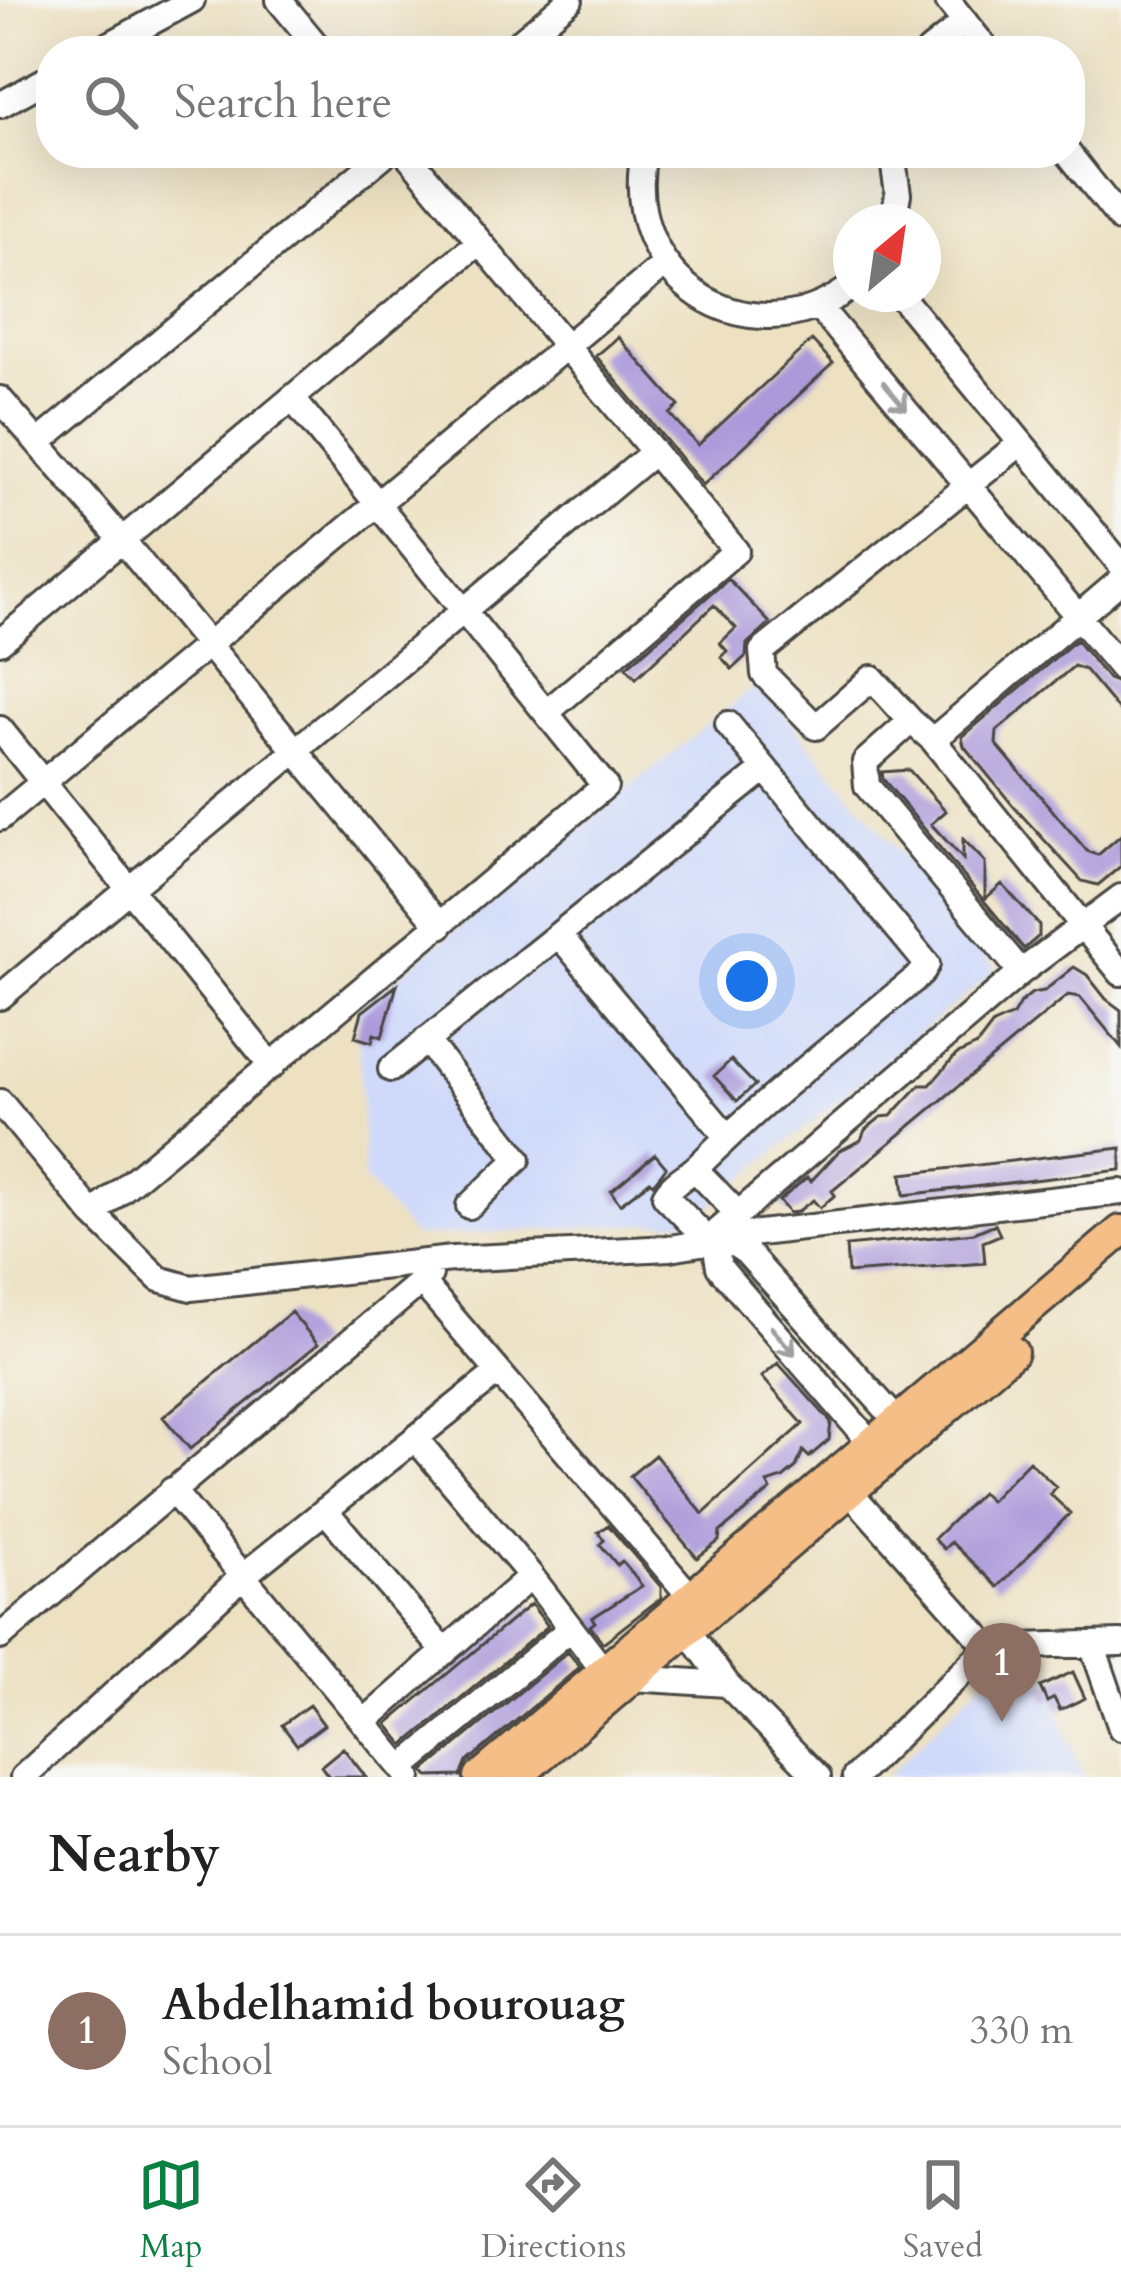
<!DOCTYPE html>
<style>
:root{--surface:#fff;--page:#f6f6f6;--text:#222;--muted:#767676;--line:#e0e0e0;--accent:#0b8043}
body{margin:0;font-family:Cardo,serif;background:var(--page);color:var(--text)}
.compass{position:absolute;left:833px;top:204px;width:108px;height:108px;border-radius:50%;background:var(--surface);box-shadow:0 12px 48px #0002;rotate:29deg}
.you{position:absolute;left:747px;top:981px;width:42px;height:42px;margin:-30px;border:9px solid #fff;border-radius:50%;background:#1a73e8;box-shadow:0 0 0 18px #1a73e833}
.badge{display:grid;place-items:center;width:78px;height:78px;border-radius:50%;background:var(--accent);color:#fff;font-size:39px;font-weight:700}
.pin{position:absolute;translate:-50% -99px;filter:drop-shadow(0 3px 6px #0008)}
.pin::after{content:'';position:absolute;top:63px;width:42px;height:36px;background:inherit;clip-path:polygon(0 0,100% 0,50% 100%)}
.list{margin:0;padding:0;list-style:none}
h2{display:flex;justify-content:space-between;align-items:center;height:156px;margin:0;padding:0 48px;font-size:51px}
h2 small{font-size:39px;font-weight:400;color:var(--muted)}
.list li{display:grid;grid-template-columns:78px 1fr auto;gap:36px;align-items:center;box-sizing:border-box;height:192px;padding:0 48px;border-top:3px solid var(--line)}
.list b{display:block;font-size:45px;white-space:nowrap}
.list p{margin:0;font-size:39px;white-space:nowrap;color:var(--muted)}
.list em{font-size:39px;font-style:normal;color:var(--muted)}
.icon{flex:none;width:66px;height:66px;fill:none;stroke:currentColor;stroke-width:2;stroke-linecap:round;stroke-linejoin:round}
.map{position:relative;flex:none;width:1121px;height:1777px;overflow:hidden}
.search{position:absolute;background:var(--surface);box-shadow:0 12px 48px #0002;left:36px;right:36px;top:36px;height:132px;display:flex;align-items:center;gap:30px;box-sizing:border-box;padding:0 42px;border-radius:48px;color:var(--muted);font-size:45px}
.sheet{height:348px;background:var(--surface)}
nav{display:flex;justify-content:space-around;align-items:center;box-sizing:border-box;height:168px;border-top:3px solid var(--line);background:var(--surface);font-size:33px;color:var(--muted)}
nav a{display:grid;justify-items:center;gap:6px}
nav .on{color:var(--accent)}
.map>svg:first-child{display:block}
.built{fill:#cfdafa}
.building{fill:#ab9ada}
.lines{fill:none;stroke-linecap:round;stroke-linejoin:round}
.minor-casing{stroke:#484642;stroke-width:30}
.major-casing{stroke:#484642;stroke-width:36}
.minor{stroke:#fff;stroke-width:24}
.major{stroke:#f5be86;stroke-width:30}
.oneway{stroke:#a0a0a0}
</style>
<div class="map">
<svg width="1121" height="1777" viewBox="0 0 1121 1777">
<rect width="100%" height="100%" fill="#f6f6f2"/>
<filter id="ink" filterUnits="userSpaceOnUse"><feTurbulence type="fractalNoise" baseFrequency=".00833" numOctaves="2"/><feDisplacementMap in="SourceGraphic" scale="24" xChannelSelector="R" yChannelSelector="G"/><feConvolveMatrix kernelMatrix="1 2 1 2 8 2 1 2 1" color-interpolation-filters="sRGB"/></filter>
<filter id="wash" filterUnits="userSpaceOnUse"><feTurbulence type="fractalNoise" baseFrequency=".004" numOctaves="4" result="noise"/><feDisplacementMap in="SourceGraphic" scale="48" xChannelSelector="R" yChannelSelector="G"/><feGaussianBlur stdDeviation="2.7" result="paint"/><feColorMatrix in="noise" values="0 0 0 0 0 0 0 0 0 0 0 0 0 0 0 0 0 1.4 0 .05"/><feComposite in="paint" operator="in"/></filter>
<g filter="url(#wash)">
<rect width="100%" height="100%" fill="#ede1c2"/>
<path class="built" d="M759 683 996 970 692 1221 414 1237 364 1179 358 1009Z
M1042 1665 1083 1777H886L995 1668Z"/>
<g id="blocks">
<path class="building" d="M618 337 679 406 670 414 698 445 812 340 833 363 703 485 596 356Z
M728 579 770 623 747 644 746 656 732 669 721 657 727 651 720 643 736 628 714 605 636 678 626 667Z
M1076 640 1108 679 1121 684V713L1085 670 1074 666 997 731 996 744 1087 851 1098 855 1121 835V866L1098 885 1082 881 1015 808 964 746 962 737Z
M909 770 946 811 931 824 963 859V839L985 862V899L1002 884 1039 925V936L1024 949 883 779 882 772Z
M1074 967 1087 975 1106 999 1121 1010V1047L1080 997 1068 995 832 1191 835 1195 820 1208 813 1200 797 1212 789 1213 779 1201 807 1177 811 1181 839 1151 861 1140 865 1130 881 1117 891 1116 920 1085H930L956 1055 977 1045 993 1024 1013 1015 1020 1003 1032 993 1044 991Z
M397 985 382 1037 374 1034 372 1042 355 1037 362 1012Z
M731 1060 755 1085 737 1101 714 1076Z
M1121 1148V1170L904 1195 902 1174Z
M655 1154 666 1167 662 1173 653 1184 650 1181 620 1204 611 1191Z
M995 1224 1000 1235 983 1242 985 1263 848 1273 846 1246 974 1233Z
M291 1312 318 1344 190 1449 163 1417Z
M778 1363 831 1422 829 1440 809 1457 803 1451 796 1467 783 1478 767 1483 771 1490 720 1532 719 1541 697 1558 630 1476 655 1455 703 1514 803 1424 762 1377Z
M1029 1461 1056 1487 1050 1494 1070 1513 998 1587 951 1542 944 1549 934 1539 981 1493 990 1501Z
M608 1525 661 1587V1598L603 1643 590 1626 595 1622 592 1618 642 1586 622 1561 617 1565 600 1544 604 1540 598 1532Z
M531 1604 548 1626 404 1745 387 1724Z
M568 1652 580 1667 467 1762 461 1776 429 1777 424 1771Z
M1073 1672 1085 1698 1060 1710 1054 1698 1047 1702 1040 1687Z
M309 1705 324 1725 297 1745 282 1725Z
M343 1748 366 1777H329L321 1766Z"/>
</g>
</g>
<g filter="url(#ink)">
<use href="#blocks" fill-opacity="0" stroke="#484642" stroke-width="3"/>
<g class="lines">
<g class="minor-casing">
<path id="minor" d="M279 0 321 51
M947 0 988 51
M98 51 192 0
M509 51 570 0
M929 51 965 22
M0 105 51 77
M406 153 736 551 547 712
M644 153C619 277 747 364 851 287
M892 153 898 194 893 222
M1068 153 1121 220
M899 294 1121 565
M819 307 1121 668
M0 399 122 540 440 926
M38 443 386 153
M0 642 479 242
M911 721 872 678 816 727 764 674 762 651 1021 443
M0 729 272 1066
M933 740 1121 580
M0 818 665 264
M559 935 726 1135
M1021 972 867 786 865 762 911 721 933 740 1121 973
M0 997 654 452
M426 1040 518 1159 469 1206
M391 1069 765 769
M0 1102 93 1214 159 1279 191 1288 452 1259 670 1248 707 1242
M695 1169 738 1214
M93 1214 605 786 292 398
M718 1231 1021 972 1121 897
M724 1237 1121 1192
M724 1237 746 1252 907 1432
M707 1239 665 1196C672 1182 688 1176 699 1165 768 1096 846 1036 921 974L927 964 728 724
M716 1248 719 1267 881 1455
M421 1281 690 1596 687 1630 727 1684 818 1777
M415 1438 531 1576 603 1670
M172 1490 409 1777
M850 1492 988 1647
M325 1510 445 1652
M0 1637 430 1274
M1092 1644 1121 1728
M631 1678 727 1684
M364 1722 531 1576
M402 1768 570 1629
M23 1777 243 1576 497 1373
M855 1777 988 1647 1121 1643"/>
</g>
<g class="major-casing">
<path id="major" d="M480 1777 1121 1231
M516 1777 1012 1352"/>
</g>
<use href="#minor" class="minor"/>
<use href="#major" class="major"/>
</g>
<defs><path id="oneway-shaft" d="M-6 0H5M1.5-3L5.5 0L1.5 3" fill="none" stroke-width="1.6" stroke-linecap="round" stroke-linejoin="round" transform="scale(3)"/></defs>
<g class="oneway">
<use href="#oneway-shaft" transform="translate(895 396) rotate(50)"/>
<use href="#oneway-shaft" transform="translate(783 1341) rotate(49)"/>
</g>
</g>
</svg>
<svg class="compass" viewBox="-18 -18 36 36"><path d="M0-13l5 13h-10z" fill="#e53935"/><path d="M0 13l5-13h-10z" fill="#767676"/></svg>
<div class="you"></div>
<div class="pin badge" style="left:1002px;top:1722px;background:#8d6e63">1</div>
<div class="search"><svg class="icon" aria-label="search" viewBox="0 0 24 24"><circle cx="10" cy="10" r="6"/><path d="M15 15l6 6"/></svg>Search here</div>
</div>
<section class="sheet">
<h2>Nearby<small></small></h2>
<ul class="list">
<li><span class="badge" style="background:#8d6e63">1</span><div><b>Abdelhamid bourouag</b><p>School</p></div><em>330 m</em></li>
</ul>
</section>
<nav>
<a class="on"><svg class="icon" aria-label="map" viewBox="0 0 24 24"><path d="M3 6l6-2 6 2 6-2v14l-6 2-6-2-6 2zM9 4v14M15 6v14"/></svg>Map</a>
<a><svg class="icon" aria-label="directions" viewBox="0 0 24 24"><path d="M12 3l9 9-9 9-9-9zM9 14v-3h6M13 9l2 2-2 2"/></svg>Directions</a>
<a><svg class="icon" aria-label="saved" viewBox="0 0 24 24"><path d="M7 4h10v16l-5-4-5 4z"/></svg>Saved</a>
</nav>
